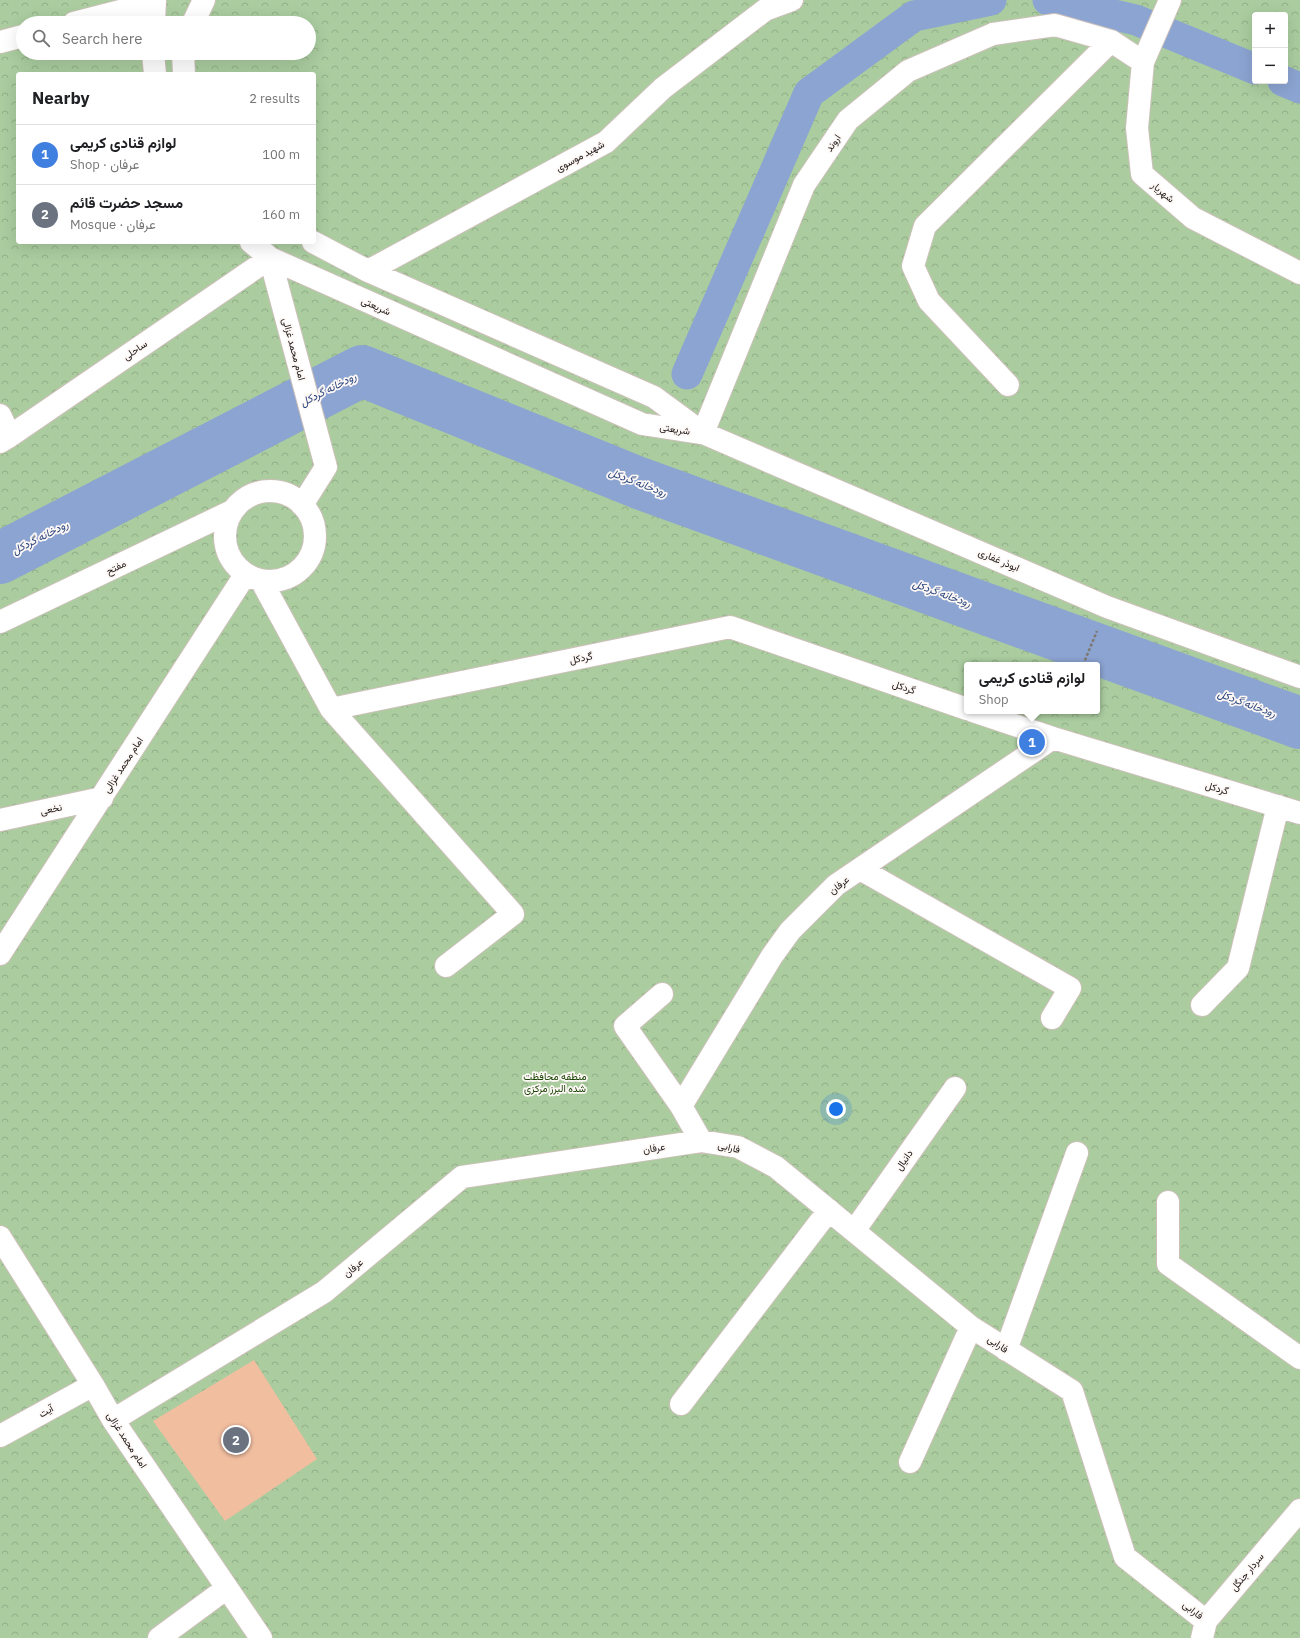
<!DOCTYPE html>
<meta charset="utf-8">
<style>
:root{--surface:#fff;--page:#f6f6f6;--text:#202124;--muted:#757577;--line:#e0e0e0;--accent:#0f766e}
body{margin:0;font-family:"IBM Plex Sans",Vazirmatn,sans-serif;background:var(--page);color:var(--text)}
.controls{position:absolute;right:12px;top:12px;display:grid;overflow:hidden;border-radius:4px;box-shadow:0 4px 16px #0002}
.controls button{width:36px;height:36px;display:grid;place-items:center;padding:0;border:0;border-bottom:1px solid var(--line);background:var(--surface);color:var(--text);font:20px sans-serif}
.you{position:absolute;left:836px;top:1109px;width:14px;height:14px;margin:-10px;border:3px solid #fff;border-radius:50%;background:#1a73e8;box-shadow:0 0 0 6px #1a73e833}
.badge{display:grid;place-items:center;width:26px;height:26px;border-radius:50%;background:var(--accent);color:#fff;font-size:13px;font-weight:700}
.pin{position:absolute;translate:-50% -50%;border:2px solid #fff;box-shadow:0 1px 4px #0006}
.popup{position:absolute;left:964px;top:662px;width:136px;height:52px;box-sizing:border-box;display:grid;place-content:center;border-radius:4px;background:var(--surface);filter:drop-shadow(0 1px 3px #0005);font-size:13px;white-space:nowrap;color:var(--muted)}
.popup b{font-size:15px;color:var(--text)}
.popup::after{content:'';position:absolute;left:50%;top:100%;margin-left:-8px;border:8px solid transparent;border-top-color:var(--surface)}
.list{margin:0;padding:0;list-style:none}
h2{display:flex;justify-content:space-between;align-items:center;height:52px;margin:0;padding:0 16px;font-size:17px}
h2 small{font-size:13px;font-weight:400;color:var(--muted)}
.list li{display:grid;grid-template-columns:26px 1fr auto;gap:12px;align-items:center;box-sizing:border-box;height:60px;padding:0 16px;border-top:1px solid var(--line)}
.list b{display:block;font-size:15px;white-space:nowrap}
.list p{margin:0;font-size:13px;white-space:nowrap;color:var(--muted)}
.list em{font-size:13px;font-style:normal;color:var(--muted)}
.icon{flex:none;width:22px;height:22px;fill:none;stroke:currentColor;stroke-width:2;stroke-linecap:round;stroke-linejoin:round}
.map{position:relative;flex:none;width:1300px;height:1638px;overflow:hidden}
.search{position:absolute;background:var(--surface);box-shadow:0 4px 16px #0002;left:16px;top:16px;width:300px;height:44px;display:flex;align-items:center;gap:10px;box-sizing:border-box;padding:0 14px;border-radius:22px;color:var(--muted);font-size:15px}
.panel{position:absolute;background:var(--surface);box-shadow:0 4px 16px #0002;left:16px;top:72px;width:300px;height:172px;border-radius:4px}
.map>svg:first-child{display:block}
.park{fill:url(#park-crowns);fill-rule:evenodd}
.lines{fill:none;stroke-linecap:round;stroke-linejoin:round}
.canal{stroke:#8ca4d2;stroke-width:31}
.river{stroke:#8ca4d2;stroke-width:52}
.building{fill:#f2bea0}
.minor-casing{stroke:#cdc0b9;stroke-width:24}
.path{stroke:#7f7772;stroke-width:2.5;stroke-dasharray:3 2;stroke-linecap:butt}
.minor{stroke:#fff;stroke-width:22}
.labels{text-anchor:middle;dominant-baseline:central;stroke-width:3.5;stroke-linejoin:round;paint-order:stroke}
.street-label{font-size:10px;fill:#1a1513;stroke:#fdf8f5}
.park-label{font-size:10px;fill:#174202;stroke:#fdf8f5}
.water-label{font-size:11px;font-style:italic;fill:#2a467f;stroke:#fdf8f5}
</style>
<div class="map">
<svg width="1300" height="1638" viewBox="0 0 1300 1638">
<defs>
<pattern id="park-crowns" width="20" height="18" patternUnits="userSpaceOnUse"><rect width="20" height="18" fill="#aacc9f"/><path d="M2 6a3 3 0 1 1 6 0M12 15a3 3 0 1 1 6 0" fill="none" stroke="#92ae88"/></pattern>
</defs>
<rect width="100%" height="100%" fill="#f6e9e1"/>
<path class="park" d="M0 0H1300V1638H0ZM1255 15H1285V81H1255ZM23 23H309V53H23ZM18 74H314V242H18ZM967 665H1097V711H967Z"/>
<g class="lines">
<path class="canal" d="M1048 0 1136 20 1255 69
M1283 81 1300 88
M687 374 809 93 914 16 991 0"/>
<path class="river" d="M0 558 362 371 639 483 1300 723"/>
</g>
<path class="building" d="M254 1360 317 1459 225 1521 153 1421Z"/>
<g class="lines">
<g class="minor-casing">
<path id="minor" d="M1170 0 1143 62 1137 128 1142 174 1193 218 1300 273
M74 23 155 2
M154 23 155 0
M193 23 204 0
M0 42 23 36
M153 53 155 74
M183 53 184 74
M251 242 270 258 642 424 700 433
M313 242 368 271 654 397 703 433 1107 607 1300 677
M368 271 606 142 663 88 765 10 792 0
M1008 385 929 301 913 266 925 226 1111 41
M0 415 10 436
M703 433 804 185 848 120 908 71 993 34 1055 25 1111 41 1143 62
M0 442 10 436 270 258 326 467 302 505
M225 536a45 45 0 1 1 90 0a45 45 0 1 1-90 0Z
M261 580 331 709 730 627 967 709
M0 622 232 511
M331 709 513 914 446 966
M973 711 1053 738 1300 813
M0 820 102 798
M860 869 1070 988 1052 1018
M0 954 245 575
M662 994 625 1026 681 1106
M1202 1005 1238 968 1278 806
M701 1141 681 1106 772 956 790 931 836 885 1053 738
M1168 1202V1264L1300 1358
M854 1231 955 1088
M0 1237 93 1385 113 1420 261 1638
M1006 1350 1077 1153
M681 1404 829 1210
M113 1420 324 1292 462 1177 701 1141 738 1147 776 1167 971 1327 1072 1391 1125 1557 1206 1621
M0 1436 93 1385
M910 1462 971 1327
M159 1638 227 1588
M1202 1638 1206 1621 1300 1510"/>
</g>
<path class="path" d="M1083 665 1097 631"/>
<use href="#minor" class="minor"/>
</g>
<g class="labels">
<g class="street-label">
<text transform="translate(833 143) rotate(-56)">اروند</text>
<text transform="translate(580 156) rotate(-29)">شهید موسوی</text>
<text transform="translate(1163 192) rotate(40)">شهریار</text>
<text transform="translate(376 306) rotate(24)">شریعتی</text>
<text transform="translate(294 349) rotate(75)">امام محمد غزالی</text>
<text transform="translate(135 350) rotate(-35)">ساحلی</text>
<text transform="translate(675 429) rotate(9)">شریعتی</text>
<text transform="translate(999 560) rotate(23)">ابوذر غفاری</text>
<text transform="translate(116 567) rotate(-26)">مفتح</text>
<text transform="translate(581 658) rotate(-12)">گردکل</text>
<text transform="translate(904 687) rotate(19)">گردکل</text>
<text transform="translate(123 765) rotate(-57)">امام محمد غزالی</text>
<text transform="translate(1217 788) rotate(17)">گردکل</text>
<text transform="translate(51 809) rotate(-12)">نخعی</text>
<text transform="translate(839 885) rotate(-38)">عرفان</text>
<text transform="translate(729 1147) rotate(14)">فارابی</text>
<text transform="translate(654 1148) rotate(-9)">عرفان</text>
<text transform="translate(904 1160) rotate(-55)">دانیال</text>
<text transform="translate(353 1268) rotate(-40)">عرفان</text>
<text transform="translate(998 1344) rotate(34)">فارابی</text>
<text transform="translate(46 1411) rotate(-29)">آیت</text>
<text transform="translate(127 1440) rotate(57)">امام محمد غزالی</text>
<text transform="translate(1247 1572) rotate(-50)">سردار جنگل</text>
<text transform="translate(1193 1610) rotate(38)">فارابی</text>
</g>
<g class="park-label">
<text x="555" y="1076">منطقه محافظت<tspan x="555" dy="12">شده البرز مرکزی</tspan></text>
</g>
<g class="water-label">
<text transform="translate(328 389) rotate(-27)">رودخانه گردکل</text>
<text transform="translate(638 482) rotate(21)">رودخانه گردکل</text>
<text transform="translate(40 537) rotate(-27)">رودخانه گردکل</text>
<text transform="translate(942 593) rotate(20)">رودخانه گردکل</text>
<text transform="translate(1247 703) rotate(20)">رودخانه گردکل</text>
</g>
</g>
</svg>
<div class="controls">
<button>+</button>
<button>−</button>
</div>
<div class="you"></div>
<div class="pin badge" style="left:1032px;top:742px;background:#3f7fe0">1</div>
<div class="popup"><b>لوازم قنادی کریمی</b>Shop</div>
<div class="pin badge" style="left:236px;top:1440px;background:#6b7280">2</div>
<div class="search"><svg class="icon" aria-label="search" viewBox="0 0 24 24"><circle cx="10" cy="10" r="6"/><path d="M15 15l6 6"/></svg>Search here</div>
<section class="panel">
<h2>Nearby<small>2 results</small></h2>
<ul class="list">
<li><span class="badge" style="background:#3f7fe0">1</span><div><b>لوازم قنادی کریمی</b><p>Shop · عرفان</p></div><em>100 m</em></li>
<li><span class="badge" style="background:#6b7280">2</span><div><b>مسجد حضرت قائم</b><p>Mosque · عرفان</p></div><em>160 m</em></li>
</ul>
</section>
</div>
